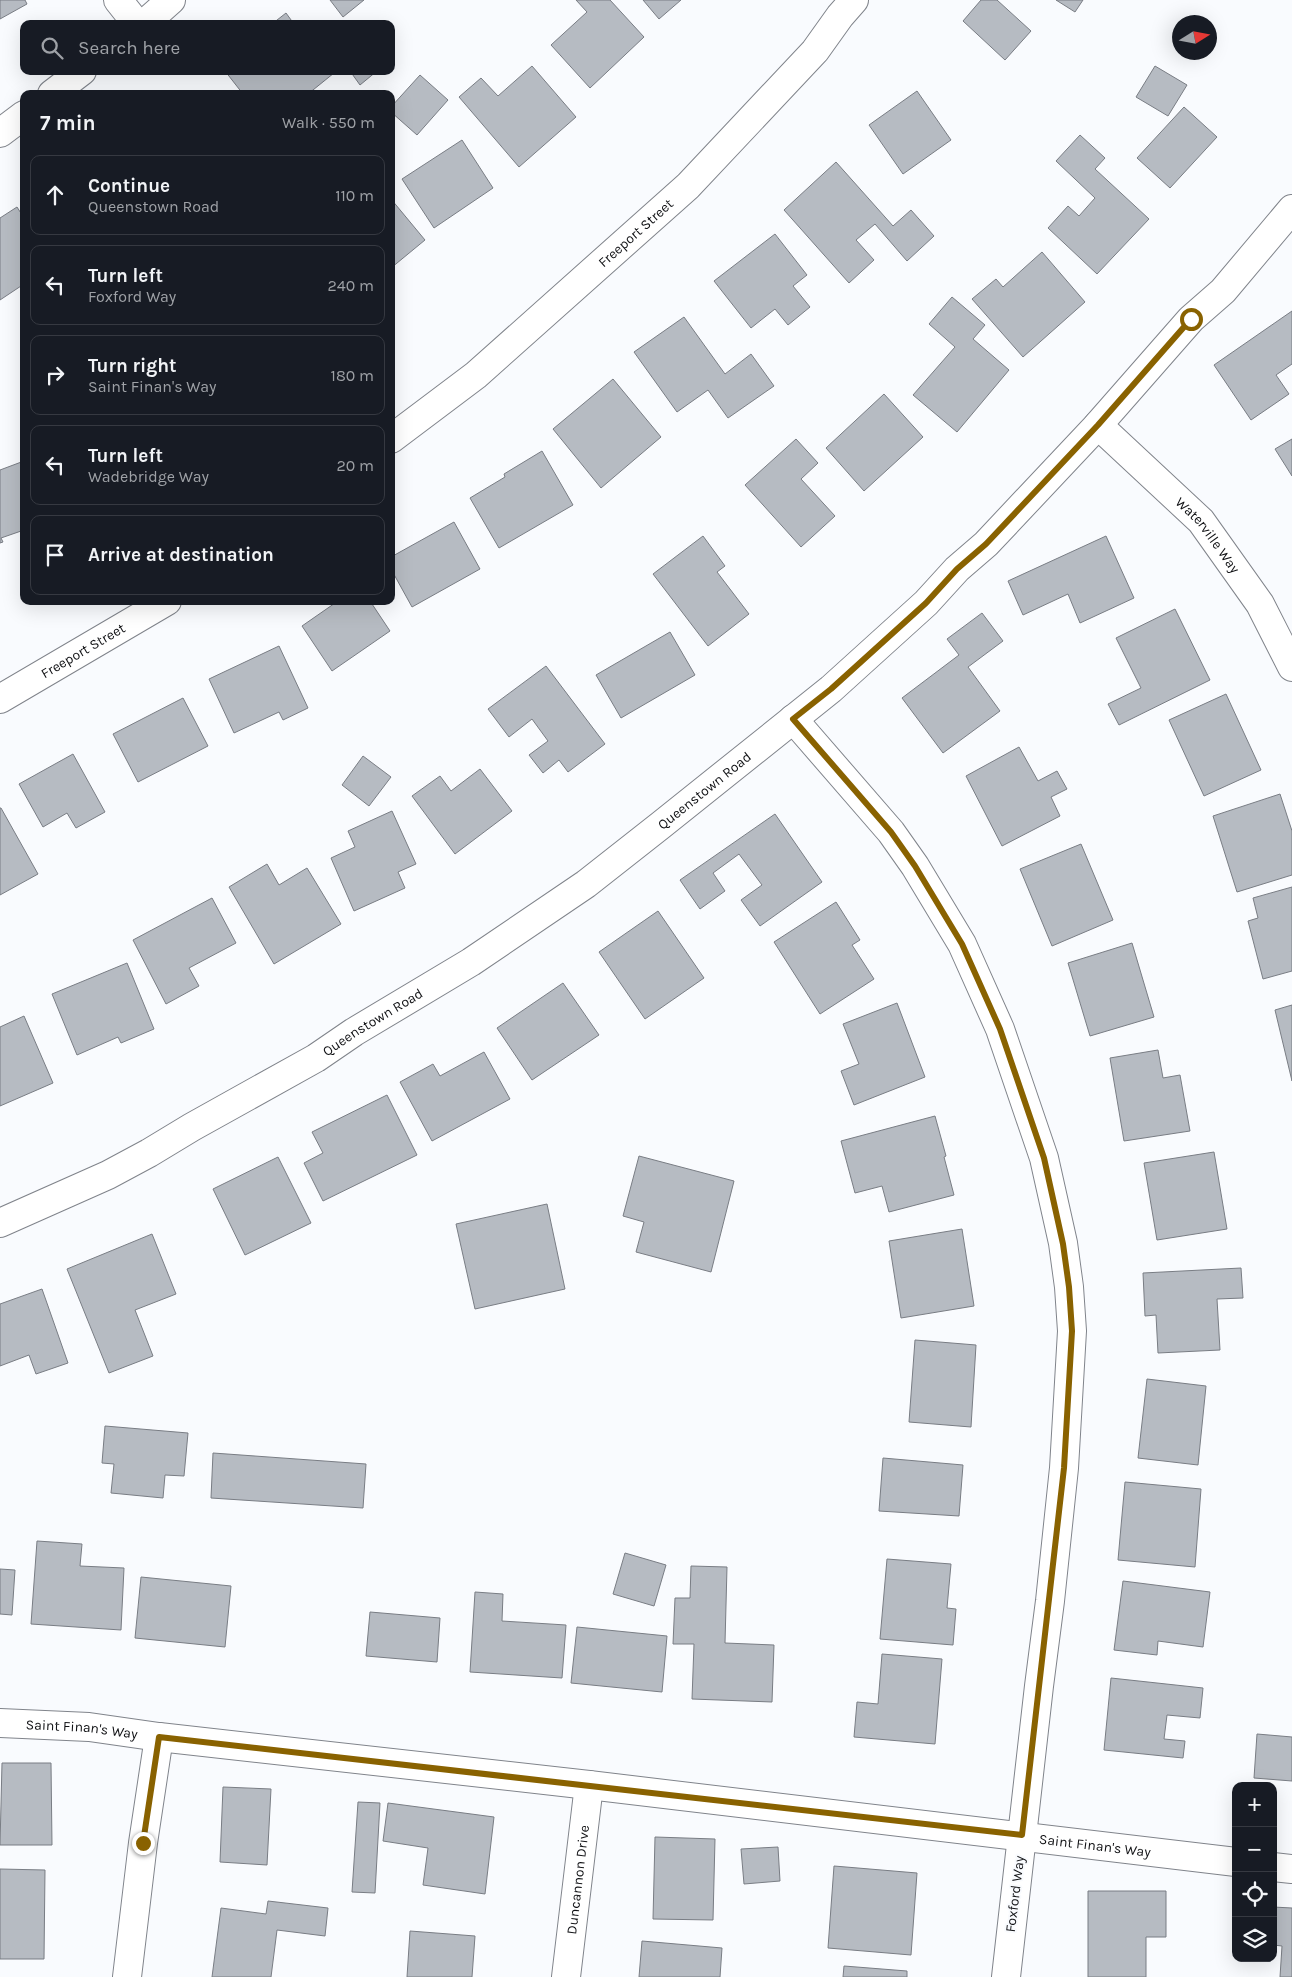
<!DOCTYPE html>
<meta charset="utf-8">
<style>
:root{--surface:#171b24;--page:#20242c;--text:#f1f3f6;--muted:#9ea1a6;--line:#363941}
body{margin:0;font-family:Karla,sans-serif;background:var(--page);color:var(--text)}
.controls{position:absolute;right:15px;bottom:15px;display:grid;overflow:hidden;border-radius:10px;box-shadow:0 5px 20px #0002}
.controls button{width:45px;height:45px;display:grid;place-items:center;padding:0;border:0;border-bottom:1px solid var(--line);background:var(--surface);color:var(--text);font:25px sans-serif}
.compass{position:absolute;left:1172px;top:15px;width:45px;height:45px;border-radius:50%;background:var(--surface);box-shadow:0 5px 20px #0002;rotate:79deg}
.stop{position:absolute;width:15px;height:15px;margin:-11px;border:4px solid #896200;border-radius:50%;background:#fff}
.stop.end{background:#896200;border-color:#fff;box-shadow:0 1px 5px #0008}
.list{margin:0;padding:0;list-style:none}
h2{display:flex;justify-content:space-between;align-items:center;height:65px;margin:0;padding:0 20px;font-size:21px}
h2 small{font-size:16px;font-weight:400;color:var(--muted)}
.list li{display:grid;grid-template-columns:32px 1fr auto;gap:15px;align-items:center;box-sizing:border-box;height:80px;margin:0 10px 10px;padding:0 10px;border:1px solid var(--line);border-radius:10px}
.list b{display:block;font-size:19px;white-space:nowrap}
.list p{margin:0;font-size:16px;white-space:nowrap;color:var(--muted)}
.list em{font-size:16px;font-style:normal;color:var(--muted)}
.icon{flex:none;width:28px;height:28px;fill:none;stroke:currentColor;stroke-width:2;stroke-linecap:round;stroke-linejoin:round}
.map{position:relative;flex:none;width:1292px;height:1977px;overflow:hidden}
.search{position:absolute;background:var(--surface);box-shadow:0 5px 20px #0002;left:20px;top:20px;width:375px;height:55px;display:flex;align-items:center;gap:12px;box-sizing:border-box;padding:0 18px;border-radius:10px;color:var(--muted);font-size:19px}
.panel{position:absolute;background:var(--surface);box-shadow:0 5px 20px #0002;left:20px;top:90px;width:375px;height:515px;border-radius:10px}
.map>svg:first-child{display:block}
.building{fill:#b6bbc2;stroke:#797d84}
.lines{fill:none;stroke-linecap:round;stroke-linejoin:round}
.minor-casing{stroke:#80848b;stroke-width:30}
.major-casing{stroke:#80848b;stroke-width:30}
.minor{stroke:#fff;stroke-width:28}
.major{stroke:#fff;stroke-width:28}
.route{stroke:#896200;stroke-width:6}
.labels{text-anchor:middle;dominant-baseline:central;stroke-width:4;stroke-linejoin:round;paint-order:stroke}
.street-label{font-size:14px;fill:#101114;stroke:#f9fbfe}
</style>
<div class="map">
<svg width="1292" height="1977" viewBox="0 0 1292 1977">
<rect width="100%" height="100%" fill="#f9fbfe"/>
<path class="building" d="M0 0H25L27 4 0 19Z
M330 0H364L343 17Z
M576 0H610L644 37 590 88 551 45 587 12Z
M643 0H681L659 19Z
M981 0H997L1031 31 1005 60 963 21Z
M1056 0H1083L1075 12Z
M286 13 294 24H272Z
M532 66 576 117 519 167 459 97 481 78 498 96Z
M1155 66 1187 85 1168 116 1136 97Z
M225 71H332L334 73 308 94H243Z
M350 71H377L360 85Z
M420 75 448 100 417 135 391 112V107Z
M917 91 951 140 903 174 869 125Z
M1184 107 1217 137 1170 188 1137 158Z
M1080 135 1105 158 1095 169 1149 219 1097 274 1048 228 1068 206 1079 216 1095 198 1056 161Z
M462 140 493 188 434 228 402 179Z
M836 162 893 226 911 210 934 236 907 261 875 224 856 240 874 260 849 283 784 210Z
M391 199 425 240 391 268Z
M17 207 24 218V284L0 300V218Z
M775 234 807 275 793 286 810 307 788 325 775 309 751 328 714 281Z
M1042 252 1085 302 1023 357 972 299 996 279 1003 287Z
M952 297 985 325 973 339 1009 370 957 432 913 395 955 347 929 324Z
M1292 311V364L1276 375 1289 394 1251 420 1214 365Z
M684 317 725 374 751 354 774 386 728 418 708 390 677 412 634 352Z
M613 379 661 437 601 488 553 429Z
M884 394 923 437 864 491 826 448Z
M796 439 818 463 801 479 835 516 801 547 745 485Z
M1292 439V476L1275 449Z
M542 451 573 505 499 548 470 498 505 477 504 474Z
M24 461V530L1 538 3 542 0 543V470Z
M454 522 480 569 412 607 391 569V557Z
M703 536 725 566 717 572 749 614 708 646 653 574Z
M1106 536 1134 598 1080 623 1068 594 1023 615 1008 581Z
M338 601H370L390 631 332 671 302 626Z
M1175 609 1210 680 1119 725 1108 704 1141 688 1116 638Z
M982 613 1003 641 968 667 1000 711 943 753 902 698 959 655 947 639Z
M670 632 695 675 621 718 596 675Z
M279 646 308 708 283 720 279 712 234 733 209 679Z
M546 666 605 744 568 772 559 760 543 773 529 755 548 741 532 719 509 737 488 709Z
M1226 694 1261 770 1204 796 1169 720Z
M183 698 208 746 138 782 113 734Z
M1019 747 1038 781 1057 771 1067 789 1051 797 1060 816 1002 846 966 776Z
M73 754 105 812 76 828 67 813 43 827 19 784Z
M363 756 391 777 369 806 342 785Z
M480 769 512 811 455 854 412 796 440 776 451 791Z
M1280 794 1292 831V875L1237 892 1213 816Z
M1 808 38 874 0 895V808Z
M392 811 416 864 398 872 405 888 354 911 331 858 355 847 348 831Z
M775 814 822 882 760 926 741 900 762 885 739 854 713 873 725 891 700 909 680 880Z
M1081 844 1113 920 1052 946 1020 869Z
M267 864 279 885 307 868 341 924 274 964 229 887Z
M1292 887V971L1263 979 1248 921 1258 918 1253 898Z
M212 898 236 943 189 968 199 986 166 1004 133 940Z
M836 902 860 940 852 945 874 979 820 1014 774 942Z
M658 911 704 978 645 1019 599 952Z
M1132 943 1154 1017 1090 1036 1068 963Z
M127 963 154 1029 121 1043 118 1037 77 1055 52 994Z
M563 983 599 1035 532 1080 497 1028Z
M897 1003 925 1077 854 1105 841 1071 859 1064 843 1024Z
M1292 1005V1081L1275 1010Z
M24 1016 53 1083 0 1106V1027Z
M1158 1050 1163 1078 1180 1075 1190 1131 1124 1141 1110 1058Z
M484 1052 510 1099 432 1141 400 1082 433 1064 440 1076Z
M387 1095 417 1155 323 1201 304 1163 323 1153 312 1132Z
M935 1116 946 1156 944 1157 954 1195 889 1212 882 1186 855 1193 841 1141Z
M1214 1152 1227 1229 1157 1240 1144 1163Z
M639 1156 734 1181 711 1272 636 1252 644 1222 623 1216Z
M278 1157 311 1223 245 1255 213 1189Z
M547 1204 565 1289 475 1309 456 1224Z
M962 1229 974 1306 901 1318 889 1241Z
M152 1234 176 1294 135 1310 153 1356 109 1373 67 1269Z
M1241 1268 1243 1298 1217 1299 1220 1350 1158 1353 1156 1315 1145 1316 1143 1273Z
M42 1289 68 1363 36 1374 29 1355 0 1366V1304Z
M915 1340 976 1345 971 1427 909 1422Z
M1147 1379 1206 1386 1198 1465 1138 1458Z
M105 1426 188 1433 184 1476 165 1475 163 1498 111 1493 114 1464 102 1463Z
M213 1453 366 1464 363 1508 211 1498Z
M883 1458 963 1465 959 1516 879 1511Z
M1125 1482 1201 1489 1195 1567 1118 1560Z
M37 1541 82 1544 80 1566 124 1568 121 1630 31 1624Z
M625 1553 666 1565 654 1606 613 1594Z
M887 1559 951 1564 947 1608 956 1609 953 1645 880 1639Z
M691 1566 727 1567 725 1643 774 1645 772 1702 692 1699 694 1644H673L675 1598H690Z
M0 1569 15 1570 12 1615 0 1614Z
M141 1577 231 1586 225 1647 135 1638Z
M1123 1581 1210 1592 1203 1647 1158 1641 1157 1655 1114 1650Z
M475 1592 503 1594 502 1621 566 1625 562 1678 470 1672Z
M370 1612 440 1618 437 1662 366 1656Z
M577 1627 667 1636 662 1692 571 1683Z
M882 1654 942 1659 935 1744 854 1737 857 1702 878 1704Z
M1111 1678 1203 1688 1200 1718 1167 1715 1164 1739 1185 1741 1183 1758 1104 1750Z
M1257 1734 1292 1737V1781L1254 1778Z
M2 1763H51L52 1845H0Z
M223 1787 271 1789 267 1865 220 1862Z
M358 1802 380 1803 375 1893 352 1892Z
M388 1803 494 1817 485 1894 423 1885 428 1848 383 1841Z
M655 1837 715 1839 713 1920 653 1919Z
M778 1847 780 1881 744 1884 741 1849Z
M834 1866 917 1873 911 1955 828 1948Z
M0 1869 45 1870 44 1959H0Z
M1088 1891H1166V1937H1146V1977H1088Z
M268 1901 328 1908 325 1936 277 1930 271 1977H212L221 1908 266 1914Z
M1273 1907 1292 1908V1977H1280L1282 1946 1273 1945Z
M410 1931 475 1936 472 1977H407Z
M642 1941 722 1948 720 1977H639Z
M844 1966 907 1971V1977H843Z"/>
<g class="lines">
<g class="minor-casing">
<g id="minor">
<path d="M118 0 137 24"/>
<path d="M144 24 171 0"/>
<path d="M52 94 82 71"/>
<path d="M0 133 24 115"/>
<path id="s1" d="M1098 425 1201 521 1260 604 1292 667"/>
<path d="M793 719 891 832 915 866 962 944 1000 1029 1044 1158 1063 1243 1069 1287 1072 1331 1064 1468 1050 1601 1039 1686 1006 1977"/>
<path id="s2" d="M0 1223 108 1175 149 1153 192 1127 316 1058 354 1032 471 962 586 884 661 825 831 689 926 603 957 569 986 544 1098 425 1191 319 1223 291 1292 209"/>
<path id="s3" d="M0 1723 89 1727 159 1737 589 1785 1236 1862"/>
<path d="M1273 1867 1292 1869"/>
<path d="M127 1977 143 1843 159 1737"/>
<path id="s4" d="M566 1977 589 1785"/>
</g>
</g>
<g class="major-casing">
<g id="major">
<path id="s5" d="M391 439 476 375 688 186 815 51 840 16 854 0"/>
<path id="s6" d="M0 699 167 601"/>
</g>
</g>
<use href="#minor" class="minor"/>
<use href="#major" class="major"/>
</g>
<g class="lines">
<path class="route" d="M143 1843 159 1737 1022 1835 1064 1468 1072 1331 1069 1287 1063 1244 1044 1158 1000 1029 962 944 915 866 891 832 793 719 831 689 926 603 957 569 986 544 1098 425 1191 319"/>
</g>
<g class="labels">
<g class="street-label">
<text stroke="none"><textPath href="#s5" startOffset="320">Freeport Street</textPath></text>
<text stroke="none"><textPath href="#s1" startOffset="156">Waterville Way</textPath></text>
<text stroke="none"><textPath href="#s6" startOffset="96">Freeport Street</textPath></text>
<text stroke="none"><textPath href="#s2" startOffset="829">Queenstown Road</textPath></text>
<text stroke="none"><textPath href="#s2" startOffset="424">Queenstown Road</textPath></text>
<text stroke="none"><textPath href="#s3" startOffset="82">Saint Finan's Way</textPath></text>
<text stroke="none"><textPath href="#s3" startOffset="1102">Saint Finan's Way</textPath></text>
<text stroke="none"><textPath href="#s4" startOffset="98">Duncannon Drive</textPath></text>
<text transform="translate(1015 1894) rotate(-83)">Foxford Way</text>
</g>
</g>
</svg>
<div class="controls">
<button>+</button>
<button>−</button>
<button><svg class="icon" aria-label="locate" viewBox="0 0 24 24"><circle cx="12" cy="12" r="6"/><path d="M12 2v4M12 18v4M2 12h4M18 12h4"/></svg></button>
<button><svg class="icon" aria-label="layers" viewBox="0 0 24 24"><path d="M12 4l9 5-9 5-9-5zM3 14l9 5 9-5"/></svg></button>
</div>
<svg class="compass" viewBox="-18 -18 36 36"><path d="M0-13l5 13h-10z" fill="#e53935"/><path d="M0 13l5-13h-10z" fill="#9ea1a6"/></svg>
<div class="stop" style="left:1191px;top:319px"></div>
<div class="stop end" style="left:143px;top:1843px"></div>
<div class="search"><svg class="icon" aria-label="search" viewBox="0 0 24 24"><circle cx="10" cy="10" r="6"/><path d="M15 15l6 6"/></svg>Search here</div>
<section class="panel">
<h2>7 min<small>Walk · 550 m</small></h2>
<ul class="list">
<li><svg class="icon" aria-label="ahead" viewBox="0 0 24 24"><path d="M12 20V5M6 11l6-6 6 6"/></svg><div><b>Continue</b><p>Queenstown Road</p></div><em>110 m</em></li>
<li><svg class="icon" aria-label="left" viewBox="0 0 24 24"><path d="M17 20v-9H6M10 6l-5 5 5 5"/></svg><div><b>Turn left</b><p>Foxford Way</p></div><em>240 m</em></li>
<li><svg class="icon" aria-label="right" viewBox="0 0 24 24"><path d="M7 20v-9h11M14 6l5 5-5 5"/></svg><div><b>Turn right</b><p>Saint Finan's Way</p></div><em>180 m</em></li>
<li><svg class="icon" aria-label="left" viewBox="0 0 24 24"><path d="M17 20v-9H6M10 6l-5 5 5 5"/></svg><div><b>Turn left</b><p>Wadebridge Way</p></div><em>20 m</em></li>
<li><svg class="icon" aria-label="arrive" viewBox="0 0 24 24"><path d="M6 21V4h12l-3 4 3 4H6"/></svg><div><b>Arrive at destination</b></div></li>
</ul>
</section>
</div>
